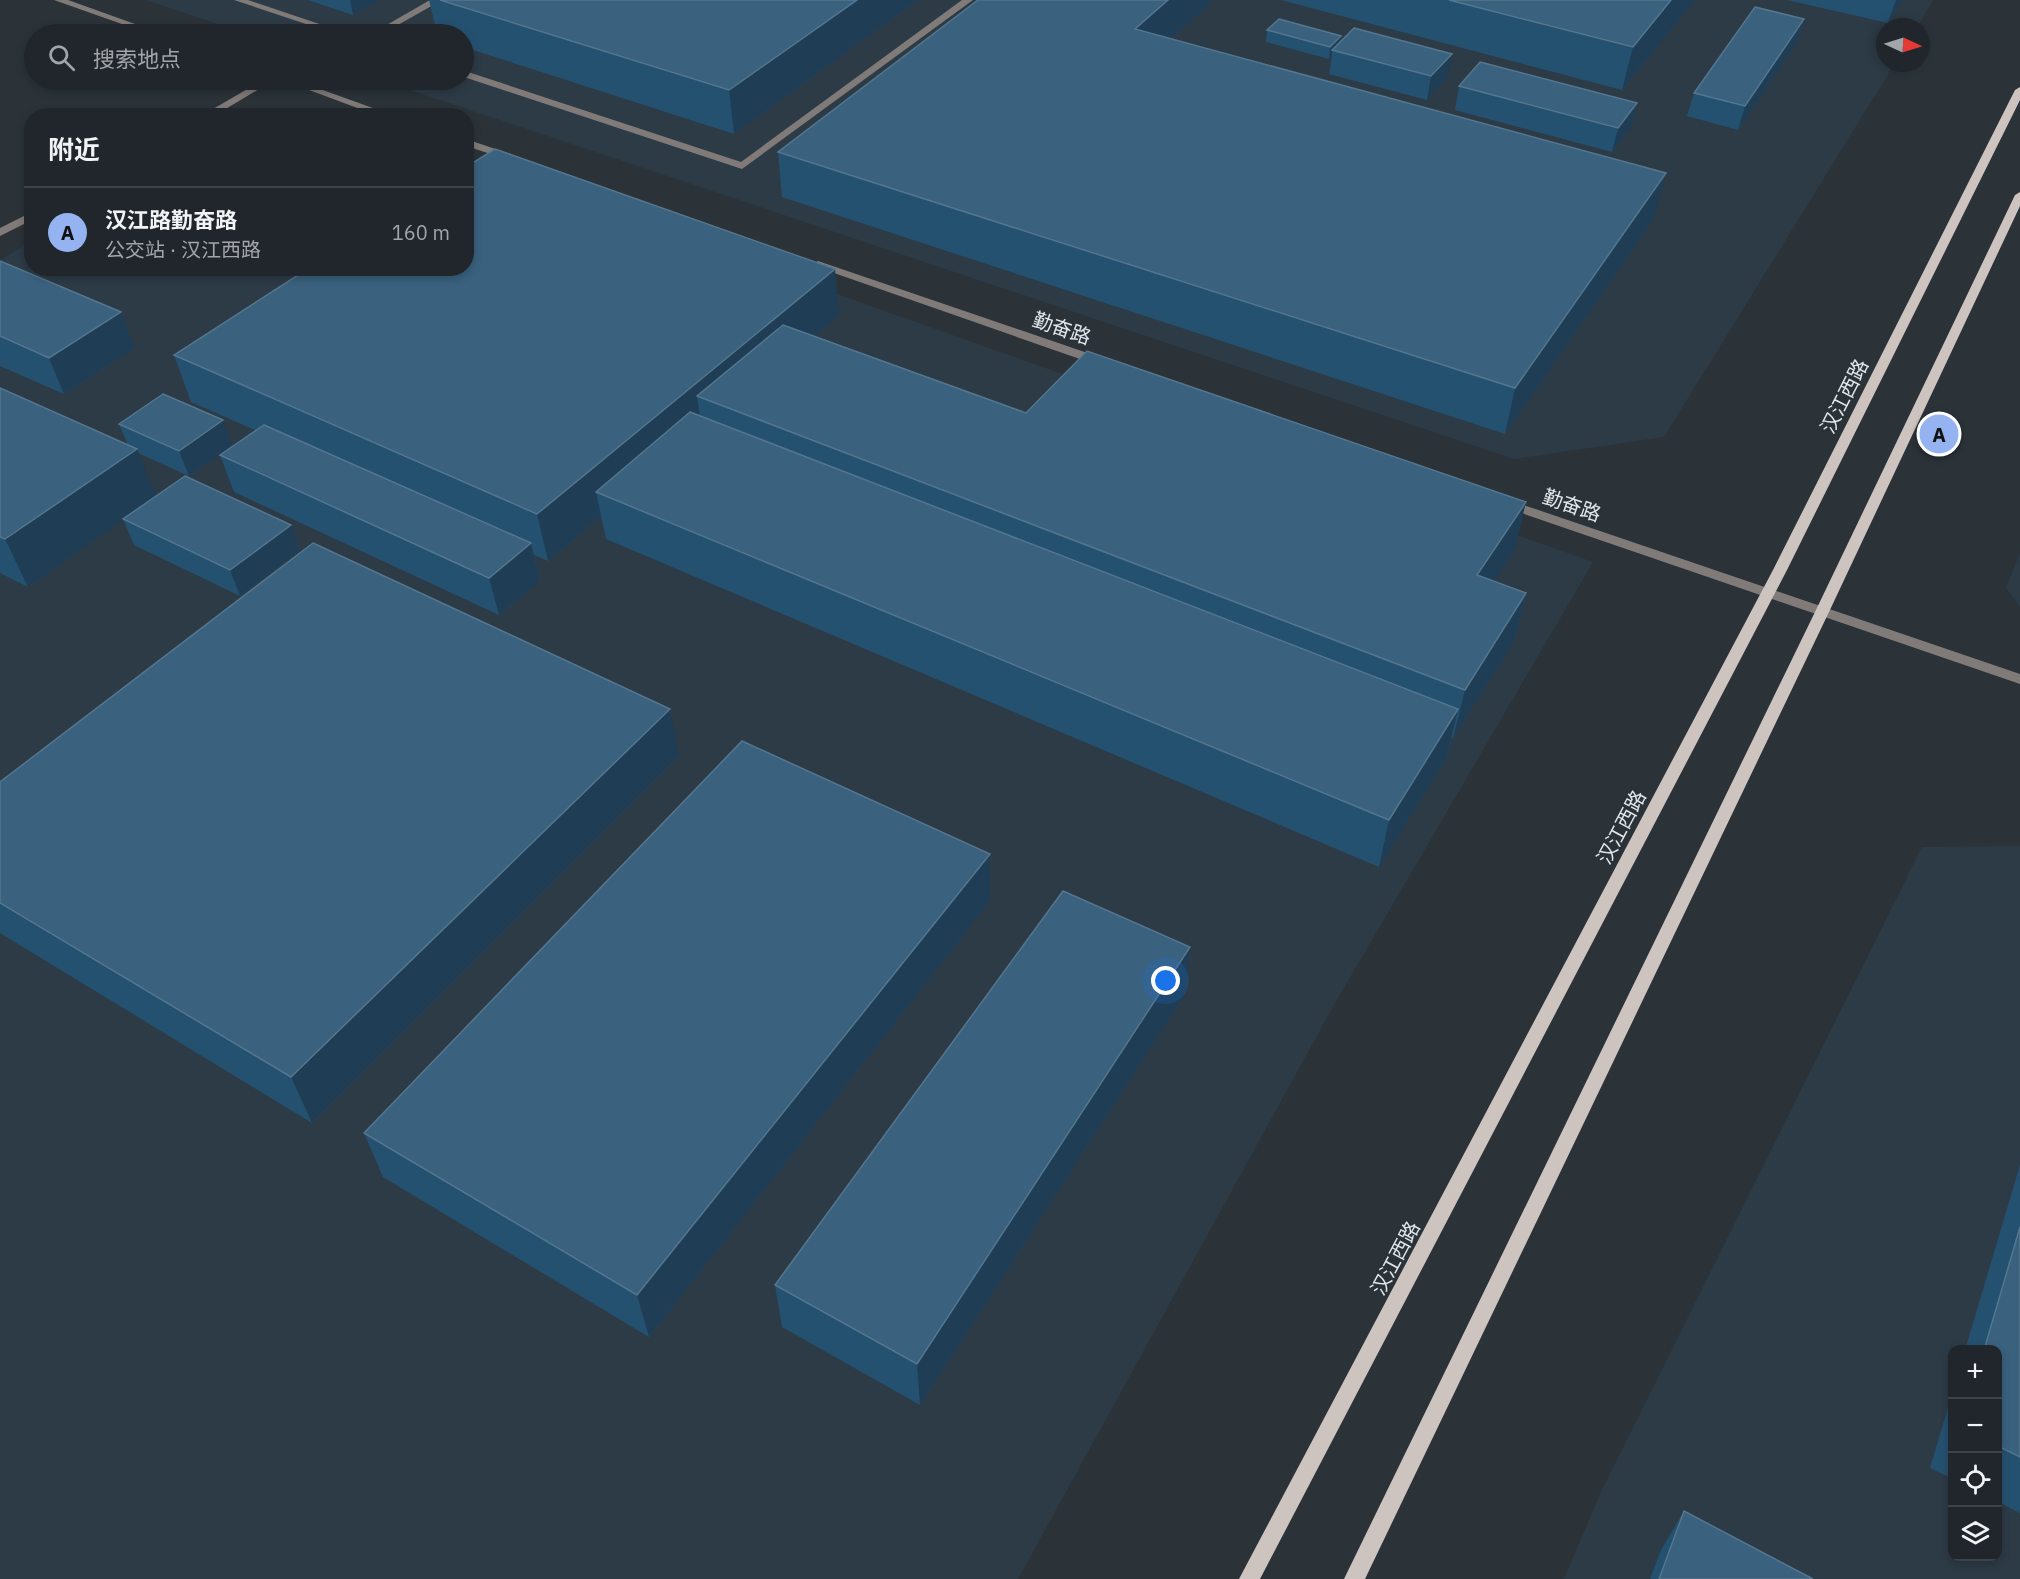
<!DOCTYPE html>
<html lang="zh">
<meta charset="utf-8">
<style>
:root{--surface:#20262b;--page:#2d3237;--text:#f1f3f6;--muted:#a2a5a9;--line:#3d4347;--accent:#95b2f1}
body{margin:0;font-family:"IBM Plex Sans","Noto Sans SC",sans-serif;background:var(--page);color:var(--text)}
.controls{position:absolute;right:18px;bottom:18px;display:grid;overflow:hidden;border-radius:12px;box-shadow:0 3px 9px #0003}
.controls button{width:54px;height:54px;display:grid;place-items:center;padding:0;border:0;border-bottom:2px solid var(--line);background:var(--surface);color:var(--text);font:30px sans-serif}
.compass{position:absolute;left:1876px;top:18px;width:54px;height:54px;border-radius:50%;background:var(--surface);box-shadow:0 3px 9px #0003;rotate:94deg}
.you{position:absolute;left:1166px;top:981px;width:21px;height:21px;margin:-15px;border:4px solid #fff;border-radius:50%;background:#1a73e8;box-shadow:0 0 0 9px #1a73e833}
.badge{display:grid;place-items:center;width:39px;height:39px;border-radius:50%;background:var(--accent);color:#111;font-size:20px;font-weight:700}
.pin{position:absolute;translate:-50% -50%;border:3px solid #fff;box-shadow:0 2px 6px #0006}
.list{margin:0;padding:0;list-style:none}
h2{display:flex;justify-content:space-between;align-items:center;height:78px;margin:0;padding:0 24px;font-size:26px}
h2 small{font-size:20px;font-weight:400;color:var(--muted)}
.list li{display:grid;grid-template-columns:39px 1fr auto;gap:18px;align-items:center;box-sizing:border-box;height:90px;padding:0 24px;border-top:2px solid var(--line)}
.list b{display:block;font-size:22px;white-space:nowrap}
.list p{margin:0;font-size:20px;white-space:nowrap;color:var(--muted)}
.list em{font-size:20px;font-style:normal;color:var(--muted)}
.icon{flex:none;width:33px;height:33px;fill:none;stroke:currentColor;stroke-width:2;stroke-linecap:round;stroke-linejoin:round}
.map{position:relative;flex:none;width:2020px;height:1579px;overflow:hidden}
.search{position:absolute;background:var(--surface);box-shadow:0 3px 9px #0003;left:24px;top:24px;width:450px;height:66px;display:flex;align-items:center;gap:15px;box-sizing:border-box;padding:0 21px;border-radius:33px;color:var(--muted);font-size:22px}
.panel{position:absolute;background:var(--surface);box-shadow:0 3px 9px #0003;left:24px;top:108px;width:450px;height:168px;border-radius:24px}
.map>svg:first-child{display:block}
.built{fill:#2d3b46;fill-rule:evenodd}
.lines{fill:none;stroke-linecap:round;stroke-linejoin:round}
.minor{fill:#807b79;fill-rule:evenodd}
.major{fill:#cec4bf;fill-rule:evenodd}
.wall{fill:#255170}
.shaded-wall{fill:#1f3e55}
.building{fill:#3a617e;stroke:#54768f;stroke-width:1.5}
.labels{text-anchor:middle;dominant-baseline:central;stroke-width:4.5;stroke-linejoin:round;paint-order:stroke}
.street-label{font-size:20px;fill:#e2e7ec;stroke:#2b3339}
</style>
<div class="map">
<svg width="2020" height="1579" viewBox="0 0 2020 1579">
<rect width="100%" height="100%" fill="#2b3339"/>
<path class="built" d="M146 0H1933L1917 27H1885V63H1895L1664 437 1514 459 380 80H464V34H248Z
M467 163 1593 562 1335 1003 1018 1579H0V260L31 242 32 268H466Z
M2020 553V606L2006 588Z
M2020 846V1579H1564L1601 1492 1922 847ZM1952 1350H1998V1556H1952Z"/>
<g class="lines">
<path class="minor" d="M54 0H68L163 34H150Z
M234 0H248L349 34H336Z
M430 0H442L382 34H371Z
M962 0H973L742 169 464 77V71L468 72 741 162Z
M263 80H274L214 116H201Z
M282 80H295L395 116H379Z
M466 139 516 156 517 158 512 161 466 146Z
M32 212V220L0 236V228Z
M818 261 1105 359 1107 362 1101 366 1097 365 814 266 812 264Z
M1506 499 2020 674V684L1501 506 1500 503Z"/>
<path class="major" d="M2020 87V100L1787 570 1260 1579H1239L1773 570 2015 90Z
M2020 192V206L1829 612 1365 1579H1344L1815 612 2015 195Z"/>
</g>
<path class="wall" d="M308 0H380L353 15Z
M429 0H918L734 134 464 47V34H437Z
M1281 0H1695L1622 90Z
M1787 0H1902L1888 23Z
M1209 5 1170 39 1654 218 1505 434 782 197 778 152Z
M1804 19 1797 42 1738 130 1687 116 1694 93Z
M1267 30 1341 36 1340 42 1448 77 1427 100 1329 74 1332 56 1329 59 1266 42Z
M1459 86 1637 103 1631 127 1612 152 1455 110Z
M0 261 135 348 64 394 0 366Z
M839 315 814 336 1026 413 1515 549 1494 581 1526 593 1514 641 1453 738 1452 737 1447 757 1379 867 606 539 601 516 548 561 534 555 540 581 499 615 234 492 220 455 255 430 191 402 174 355Z
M0 388 128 445 119 424 232 446 189 476 138 453 155 496 291 525 300 550 240 596 134 545 123 519 28 587 0 573Z
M679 756 312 1123 0 933V782Z
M990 854V901L649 1337 383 1177 364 1133Z
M1185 994 920 1405 782 1327 775 1285Z
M2020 1165V1513L1998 1502V1350H1965Z
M1953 1391V1479L1930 1468Z
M1684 1511 1813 1579H1650L1661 1550Z"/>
<path class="shaded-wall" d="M350 0H380L353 15Z
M857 0H918L734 134 729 90Z
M1168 0H1209V5L1133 72 1135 29Z
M1671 0H1695L1622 90 1633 47Z
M1896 0H1902L1888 23Z
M1804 19 1797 42 1738 130 1745 106Z
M1341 36 1340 48 1332 50V56L1329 59 1330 47Z
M1452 54 1448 77 1427 100 1431 76Z
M1637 103 1631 127 1612 152 1618 128Z
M1666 173 1654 218 1505 434 1515 388Z
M835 269 839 315 728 408 697 396 702 431 596 492 601 516 548 561 537 514Z
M121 312 135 348 64 394 49 358Z
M223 420 232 446 189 476 179 451Z
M137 449 156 496 28 587 5 539Z
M1526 502 1515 549 1467 623 1477 575Z
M291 525 300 550 240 596 230 570Z
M531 543 540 581 499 615 489 578Z
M1526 593 1514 641 1453 738 1465 690Z
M670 709 679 756 312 1123 291 1077Z
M1458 709 1447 757 1379 867 1389 820Z
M990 854V901L649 1337 637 1295Z
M1190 947 1185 994 920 1405 917 1364Z"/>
<path class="building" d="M440 0H857L729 90Z
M978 0H1168L1135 29 1666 173 1515 388 778 152Z
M1449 0H1671L1633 47Z
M1755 7 1804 19 1745 106 1694 93Z
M1279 19 1341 36 1330 47 1267 30Z
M1354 28 1452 54 1431 76 1332 50Z
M1480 62 1637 103 1618 128 1459 86Z
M495 149 835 269 537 514 174 355 309 268H466V167Z
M0 261 121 312 49 358 0 336Z
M783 325 1026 413 1087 351 1526 502 1477 575 1526 593 1465 690 697 396Z
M0 388 137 449 5 539 0 537Z
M163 394 223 420 179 451 119 424Z
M690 412 1458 709 1389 820 596 492Z
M264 425 531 543 489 578 220 455Z
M185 476 291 525 230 570 123 519Z
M313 543 670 709 291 1077 0 903V782Z
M742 741 990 854 637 1295 364 1133Z
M1063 891 1190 947 917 1364 775 1285Z
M2020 1227V1457L1998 1446V1350H1984Z
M1684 1511 1813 1579H1659Z"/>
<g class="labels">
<g class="street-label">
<text transform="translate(1062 328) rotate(19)">勤奋路</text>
<text transform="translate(1844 396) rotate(-63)">汉江西路</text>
<text transform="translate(1572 505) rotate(19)">勤奋路</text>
<text transform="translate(1621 827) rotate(-62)">汉江西路</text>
<text transform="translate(1395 1258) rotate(-62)">汉江西路</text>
</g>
</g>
</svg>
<div class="controls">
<button>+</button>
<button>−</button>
<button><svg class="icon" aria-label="locate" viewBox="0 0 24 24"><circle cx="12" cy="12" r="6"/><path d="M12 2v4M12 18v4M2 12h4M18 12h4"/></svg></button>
<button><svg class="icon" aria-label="layers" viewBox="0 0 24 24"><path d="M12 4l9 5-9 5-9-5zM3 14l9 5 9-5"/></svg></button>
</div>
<svg class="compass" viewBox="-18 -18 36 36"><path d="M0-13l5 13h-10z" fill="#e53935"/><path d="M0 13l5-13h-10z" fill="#a2a5a9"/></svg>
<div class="you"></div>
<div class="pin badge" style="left:1939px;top:434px">A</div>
<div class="search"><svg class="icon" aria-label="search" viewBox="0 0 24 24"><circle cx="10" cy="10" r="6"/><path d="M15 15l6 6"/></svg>搜索地点</div>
<section class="panel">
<h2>附近<small></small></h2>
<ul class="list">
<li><span class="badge">A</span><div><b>汉江路勤奋路</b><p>公交站 · 汉江西路</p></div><em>160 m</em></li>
</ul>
</section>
</div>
